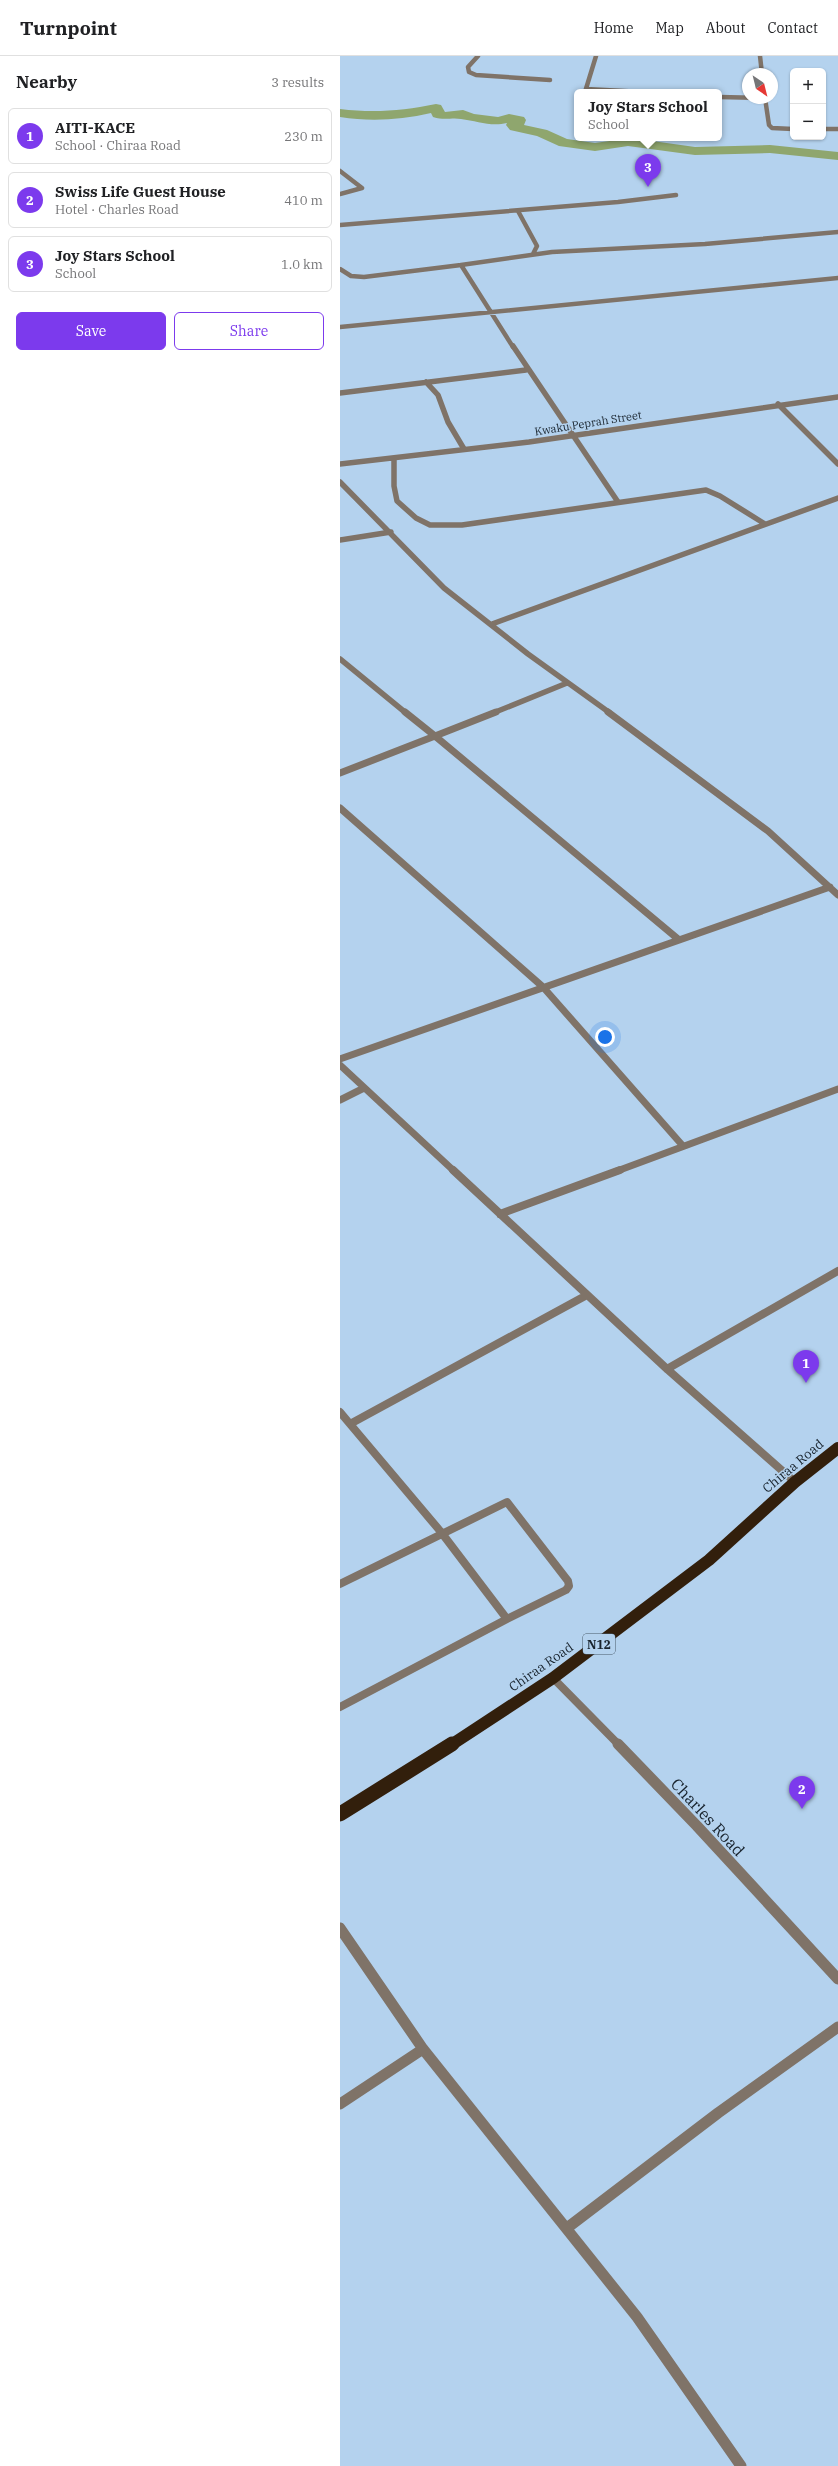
<!DOCTYPE html>
<meta charset="utf-8">
<style>
:root{--surface:#fff;--page:#f2f2f2;--text:#202124;--muted:#757577;--line:#e0e0e0;--accent:#7c3aed}
body{margin:0;font-family:"IBM Plex Serif",serif;background:var(--page);color:var(--text)}
.controls{position:absolute;right:12px;top:12px;display:grid;overflow:hidden;border-radius:6px;box-shadow:0 1px 3px #0004}
.controls button{width:36px;height:36px;display:grid;place-items:center;padding:0;border:0;border-bottom:1px solid var(--line);background:var(--surface);color:var(--text);font:20px sans-serif}
.compass{position:absolute;left:402px;top:12px;width:36px;height:36px;border-radius:50%;background:var(--surface);box-shadow:0 1px 3px #0004;rotate:145deg}
.you{position:absolute;left:265px;top:981px;width:14px;height:14px;margin:-10px;border:3px solid #fff;border-radius:50%;background:#1a73e8;box-shadow:0 0 0 6px #1a73e833}
.badge{display:grid;place-items:center;width:26px;height:26px;border-radius:50%;background:var(--accent);color:#fff;font-size:13px;font-weight:700}
.pin{position:absolute;translate:-50% -33px;filter:drop-shadow(0 1px 2px #0008)}
.pin::after{content:'';position:absolute;top:21px;width:14px;height:12px;background:inherit;clip-path:polygon(0 0,100% 0,50% 100%)}
.popup{position:absolute;left:234px;top:33px;width:148px;height:52px;box-sizing:border-box;display:grid;place-content:center;border-radius:6px;background:var(--surface);filter:drop-shadow(0 1px 3px #0005);font-size:13px;white-space:nowrap;color:var(--muted)}
.popup b{font-size:15px;color:var(--text)}
.popup::after{content:'';position:absolute;left:50%;top:100%;margin-left:-8px;border:8px solid transparent;border-top-color:var(--surface)}
.list{margin:0;padding:0;list-style:none}
h2{display:flex;justify-content:space-between;align-items:center;height:52px;margin:0;padding:0 16px;font-size:17px}
h2 small{font-size:13px;font-weight:400;color:var(--muted)}
.list li{display:grid;grid-template-columns:26px 1fr auto;gap:12px;align-items:center;box-sizing:border-box;height:56px;margin:0 8px 8px;padding:0 8px;border:1px solid var(--line);border-radius:6px}
.list b{display:block;font-size:15px;white-space:nowrap}
.list p{margin:0;font-size:13px;white-space:nowrap;color:var(--muted)}
.list em{font-size:13px;font-style:normal;color:var(--muted)}
.actions{display:flex;gap:8px;padding:12px 16px}
.actions a{flex:1;padding:9px 0;border:1px solid var(--accent);border-radius:6px;text-align:center;font-size:14px;color:var(--accent)}
.actions .main{background:var(--accent);color:#fff}
.map{position:relative;flex:none;width:498px;height:2410px;overflow:hidden}
header{display:flex;align-items:center;gap:24px;box-sizing:border-box;height:56px;padding:0 20px;background:var(--surface);border-bottom:1px solid var(--line)}
header strong{font-size:19px}
nav{display:flex;gap:22px;margin-inline-start:auto;font-size:14px}
main{display:flex}
aside{flex:1;background:var(--surface)}
.map>svg:first-child{display:block}
.lines{fill:none;stroke-linecap:round;stroke-linejoin:round}
.river{fill:#8fa66e;fill-rule:evenodd}
.minor-far4{stroke:#7f7368;stroke-width:4.5}
.minor-far3{stroke:#7f7368;stroke-width:5.5}
.minor-far2{stroke:#7f7368;stroke-width:7}
.minor-far1{stroke:#7f7368;stroke-width:8}
.minor{stroke:#7f7368;stroke-width:11}
.trunk-far1{stroke:#321f0c;stroke-width:12}
.trunk{stroke:#321f0c;stroke-width:15}
.labels{text-anchor:middle;dominant-baseline:central;stroke-width:3;stroke-linejoin:round;paint-order:stroke}
.far-street-label{font-size:11px;fill:#18232d;stroke:#b4d2ee}
.shield{fill:#b4d2ee;stroke:#475867;stroke-width:1}
.shield-label{font-size:12px;font-weight:bold;fill:#18232d}
.street-label{font-size:13px;fill:#18232d;stroke:#b4d2ee}
.near-street-label{font-size:16px;fill:#18232d;stroke:#b4d2ee}
</style>
<header>
<strong>Turnpoint</strong>
<nav><a>Home</a><a>Map</a><a>About</a><a>Contact</a></nav>
</header>
<main>
<aside>
<h2>Nearby<small>3 results</small></h2>
<ul class="list">
<li><span class="badge">1</span><div><b>AITI-KACE</b><p>School · Chiraa Road</p></div><em>230 m</em></li>
<li><span class="badge">2</span><div><b>Swiss Life Guest House</b><p>Hotel · Charles Road</p></div><em>410 m</em></li>
<li><span class="badge">3</span><div><b>Joy Stars School</b><p>School</p></div><em>1.0 km</em></li>
</ul>
<div class="actions"><a class="main">Save</a><a>Share</a></div>
</aside>
<div class="map">
<svg width="498" height="2410" viewBox="0 0 498 2410">
<rect width="100%" height="100%" fill="#b4d2ee"/>
<g class="lines">
<path class="river" d="M96 48 101 49 105 56 123 54 134 58 158 61 169 58 184 61 186 64 184 69 207 74 227 83 255 87 291 82 355 91 430 89 498 96V104L430 97 355 99 288 90 255 95 219 90 197 80 170 74 166 69 167 67C151 71 137 65 121 63 111 61 106 65 93 61L91 57C60 64 31 66 0 61V53C33 57 63 55 96 48Z"/>
<path class="minor-far4" d="M138 0 128 11 129 16 136 19 210 24
M420 0 422 18
M246 33 303 36
M245 36 256 0
M379 41 425 42
M425 42 429 69 432 72 453 73
M483 73H498
M0 115 22 132 0 138
M178 155 197 190 193 198
M0 169 278 146 336 139
M0 213 11 220 24 221 121 209
M0 271 498 222
M173 291 121 209 212 196 365 188 498 176"/>
<path class="minor-far3" d="M173 290 278 446
M86 326 98 339 108 366 124 393
M0 337 186 314
M438 348 498 408
M54 404V430L57 445 76 462 90 469H122L366 434 380 440 425 468
M0 408 189 386 498 341
M0 426 104 532 188 598 270 657
M0 484 51 476
M152 568 498 442
M0 603 66 657
M153 657 227 627"/>
<path class="minor-far2" d="M65 656 95 680 156 656
M268 656 428 775 498 839
M0 717 95 680 338 883
M0 752 203 931 343 1090
M0 1003 490 831
M0 1009 114 1115
M0 1044 24 1032
M277 1115 498 1033"/>
<path class="minor-far1" d="M113 1114 327 1313 455 1426
M160 1158 280 1114
M327 1313 498 1215
M0 1356 10 1368 247 1239
M0 1528 167 1446 228 1525 229 1530 226 1534 167 1563
M213 1622 279 1689
M0 1651 167 1563 101 1476 10 1368"/>
<path class="minor" d="M278 1688 357 1770 498 1923
M0 1872 83 1993 297 2261 401 2410
M0 2048 83 1993
M227 2172 378 2057 498 1971"/>
<path class="trunk-far1" d="M111 1689 213 1622 369 1504 455 1426 498 1392"/>
<path class="trunk" d="M0 1758 112 1688"/>
</g>
<g class="labels">
<g class="far-street-label">
<text transform="translate(248 367) rotate(-9)">Kwaku Peprah Street</text>
</g>
<rect class="shield" x="243" y="1578" width="32" height="20" rx="3"/>
<g class="shield-label">
<text x="259" y="1588">N12</text>
</g>
<g class="street-label">
<text transform="translate(453 1410) rotate(-40)">Chiraa Road</text>
<text transform="translate(201 1611) rotate(-35)">Chiraa Road</text>
</g>
<g class="near-street-label">
<text transform="translate(368 1761) rotate(47)">Charles Road</text>
</g>
</g>
</svg>
<div class="controls">
<button>+</button>
<button>−</button>
</div>
<svg class="compass" viewBox="-18 -18 36 36"><path d="M0-13l5 13h-10z" fill="#e53935"/><path d="M0 13l5-13h-10z" fill="#757577"/></svg>
<div class="you"></div>
<div class="pin badge" style="left:466px;top:1327px">1</div>
<div class="pin badge" style="left:462px;top:1753px">2</div>
<div class="pin badge" style="left:308px;top:131px">3</div>
<div class="popup"><b>Joy Stars School</b>School</div>
</div>
</main>
